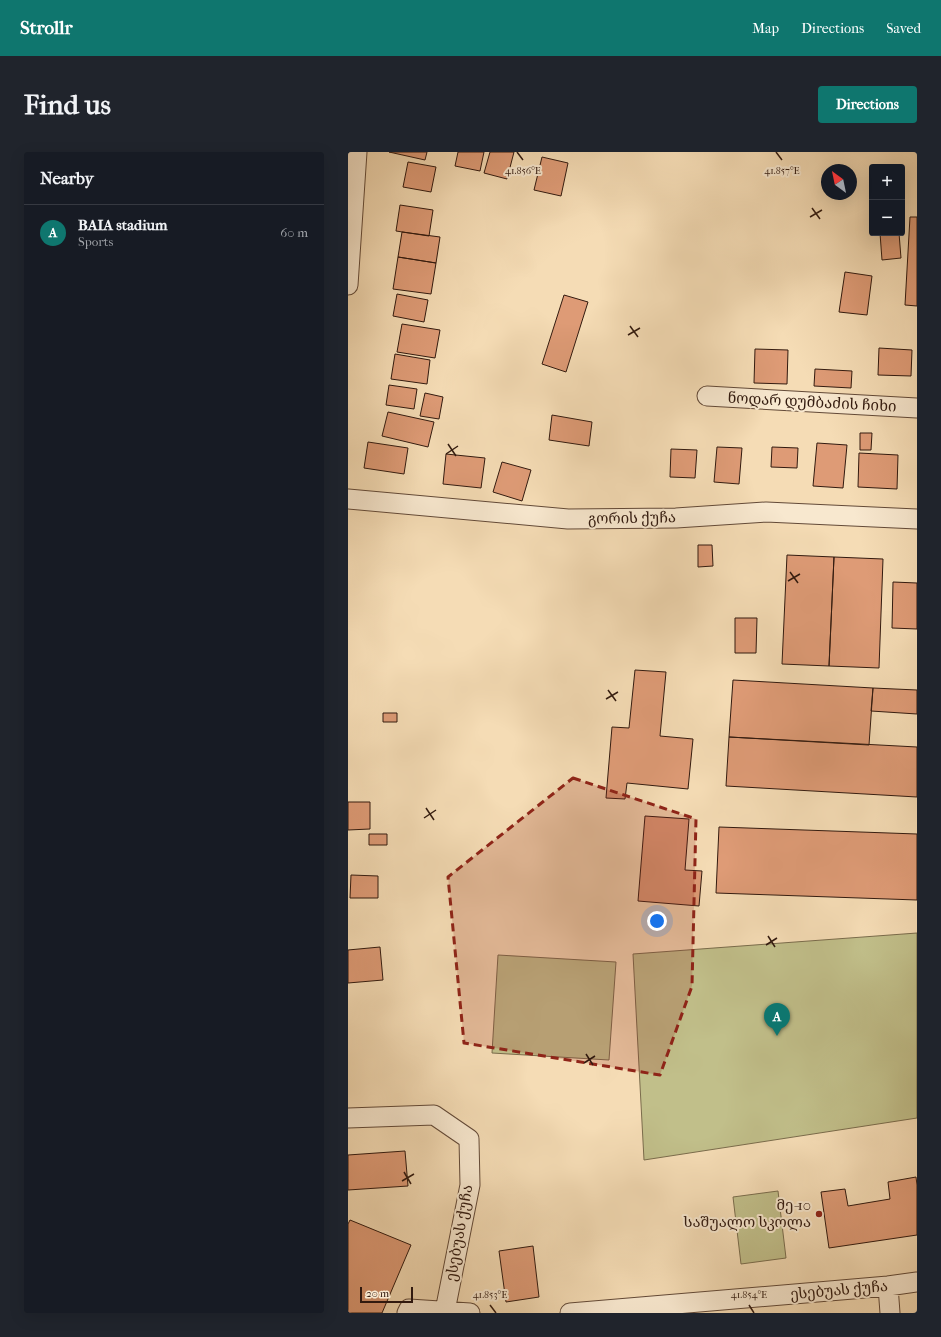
<!DOCTYPE html>
<meta charset="utf-8">
<style>
:root{--surface:#171b24;--page:#20242c;--text:#f1f3f6;--muted:#9ea1a6;--line:#363941;--accent:#0f766e}
body{margin:0;font-family:"IM FELL French Canon","Noto Serif Georgian",serif;background:var(--page);color:var(--text)}
.controls{position:absolute;right:12px;top:12px;display:grid;overflow:hidden;border-radius:4px;box-shadow:0 4px 16px #0002}
.controls button{width:36px;height:36px;display:grid;place-items:center;padding:0;border:0;border-bottom:1px solid var(--line);background:var(--surface);color:var(--text);font:20px sans-serif}
.compass{position:absolute;left:473px;top:12px;width:36px;height:36px;border-radius:50%;background:var(--surface);box-shadow:0 4px 16px #0002;rotate:327deg}
.scale{position:absolute;left:12px;bottom:10px;width:53px;box-sizing:border-box;padding-left:4px;border:2px solid #321a0f;border-top:0;font-size:11px;line-height:14px;white-space:nowrap;color:#321a0f;-webkit-text-stroke:3px #f8e8cf;paint-order:stroke}
.you{position:absolute;left:309px;top:769px;width:14px;height:14px;margin:-10px;border:3px solid #fff;border-radius:50%;background:#1a73e8;box-shadow:0 0 0 6px #1a73e833}
.badge{display:grid;place-items:center;width:26px;height:26px;border-radius:50%;background:var(--accent);color:#fff;font-size:13px;font-weight:700}
.pin{position:absolute;translate:-50% -33px;filter:drop-shadow(0 1px 2px #0008)}
.pin::after{content:'';position:absolute;top:21px;width:14px;height:12px;background:inherit;clip-path:polygon(0 0,100% 0,50% 100%)}
.list{margin:0;padding:0;list-style:none}
h2{display:flex;justify-content:space-between;align-items:center;height:52px;margin:0;padding:0 16px;font-size:17px}
h2 small{font-size:13px;font-weight:400;color:var(--muted)}
.list li{display:grid;grid-template-columns:26px 1fr auto;gap:12px;align-items:center;box-sizing:border-box;height:56px;padding:0 16px;border-top:1px solid var(--line)}
.list b{display:block;font-size:15px;white-space:nowrap}
.list p{margin:0;font-size:13px;white-space:nowrap;color:var(--muted)}
.list em{font-size:13px;font-style:normal;color:var(--muted)}
.map{position:relative;flex:none;width:569px;height:1161px;overflow:hidden;border-radius:4px}
header{display:flex;align-items:center;gap:24px;box-sizing:border-box;height:56px;padding:0 20px;background:var(--accent);color:#fff}
header strong{font-size:19px}
nav{display:flex;gap:22px;margin-inline-start:auto;font-size:14px}
.intro{display:flex;align-items:center;justify-content:space-between;box-sizing:border-box;height:96px;padding:0 24px}
h1{margin:0;font-size:28px}
.button{padding:10px 18px;border-radius:4px;background:var(--accent);color:#fff;font-size:14px;font-weight:700}
main{display:flex;gap:24px;padding:0 24px}
aside{flex:1;background:var(--surface);border-radius:4px;box-shadow:0 4px 16px #0002}
.map>svg:first-child{display:block}
.green{fill:#c1bf8a;stroke:#7a6c4c}
.building{fill:#de9b76;stroke:#321a0f}
.lines{fill:none;stroke-linecap:round;stroke-linejoin:round}
.minor-casing{stroke:#634a38;stroke-width:21}
.minor{stroke:#f8e8cf;stroke-width:19}
.marked{fill:#8f2418;fill-opacity:0.2;stroke:#8f2418;stroke-width:3;stroke-dasharray:8 5;stroke-linejoin:round}
.ticks{fill:none;stroke:#321a0f;stroke-width:1.5}
.poi-dot{fill:#8f2418;stroke:#f8e8cf;stroke-width:1.5}
.labels{text-anchor:middle;dominant-baseline:central;stroke-width:4;stroke-linejoin:round;paint-order:stroke}
.street-label{font-size:15px;fill:#321a0f;stroke:#f8e8cf}
.poi-label{font-size:15px;fill:#321a0f;stroke:#f8e8cf;text-anchor:end}
.ticks-label{font-size:10px;text-anchor:middle;fill:#321a0f;stroke:#f8e8cf;stroke-width:4;stroke-linejoin:round;paint-order:stroke}
</style>
<header>
<strong>Strollr</strong>
<nav><a>Map</a><a>Directions</a><a>Saved</a></nav>
</header>
<div class="intro"><h1>Find us</h1><a class="button">Directions</a></div>
<main>
<aside>
<h2>Nearby<small></small></h2>
<ul class="list">
<li><span class="badge">A</span><div><b>BAIA stadium</b><p>Sports</p></div><em>60 m</em></li>
</ul>
</aside>
<div class="map">
<svg width="569" height="1161" viewBox="0 0 569 1161">
<rect width="100%" height="100%" fill="#f5dcb5"/>
<filter id="stains"><feTurbulence type="fractalNoise" baseFrequency=".005" numOctaves="4"/><feColorMatrix values="0 0 0 0 .2 0 0 0 0 .09 0 0 0 0 .02 0 0 0 .5 -.17"/></filter>
<radialGradient id="worn" r=".72"><stop offset=".6" stop-color="#630" stop-opacity="0"/><stop offset="1" stop-color="#630" stop-opacity=".3"/></radialGradient>
<path class="green" d="M569 781V966L296 1008 285 802Z
M150 803 268 810 261 908 144 901Z
M430 1039 438 1106 393 1112 385 1045Z"/>
<path class="building" d="M41 0H79L77 8Z
M110 0H136L132 19 107 14Z
M142 0H166L159 27 136 21Z
M194 5 220 11 213 44 186 38Z
M60 10 88 15 83 40 55 35Z
M52 53 85 58 81 84 48 79Z
M562 65H569V154L557 153Z
M54 80 92 85 88 111 50 105Z
M532 81H551L553 106 534 108Z
M50 105 88 111 83 142 45 137Z
M497 120 524 124 519 163 491 160Z
M49 142 80 148 76 170 45 164Z
M216 143 240 150 218 220 194 212Z
M54 172 92 178 87 206 49 200Z
M531 196 564 198 563 224 530 223Z
M407 197 440 198 439 232 406 231Z
M47 202 82 208 79 232 43 227Z
M467 217 504 219 503 236 466 234Z
M41 233 69 237 66 257 38 253Z
M77 241 95 245 91 267 72 264Z
M40 260 86 270 80 295 34 284Z
M204 263 244 270 241 294 201 288Z
M512 281H524L523 298H512Z
M20 290 60 296 56 322 16 316Z
M469 291 499 293 495 336 465 334Z
M369 295 394 296 391 332 366 330Z
M424 295 450 296 449 316 423 315Z
M323 297 349 298 347 326 322 325Z
M511 301 550 303 549 337 510 335Z
M98 302 137 306 133 336 95 332Z
M154 310 183 318 174 349 145 340Z
M350 393H364L365 414 350 415Z
M439 403 486 405 481 514 434 512Z
M486 405 535 407 531 516 481 514Z
M545 430 569 431V477L544 476Z
M387 466H409L408 501H387Z
M287 518 318 520 312 584 345 587 340 637 279 631 277 647 258 646 264 575 281 576Z
M385 528 525 536 521 593 381 585Z
M525 536 569 538V562L523 559Z
M35 561H49V570H35Z
M381 585 569 595V645L378 634Z
M0 650H22V677L0 678Z
M297 664 341 667 337 718 354 719 351 754 290 749Z
M371 675 569 682V748L368 741Z
M21 682H39V693H21Z
M3 723 30 724V746H2Z
M32 795 35 828 0 831V798Z
M57 999 60 1034 0 1038V1003Z
M568 1025 569 1033V1083L481 1096 473 1040 497 1037 500 1054 542 1047 540 1030Z
M2 1068 63 1093 34 1161H0V1072Z
M185 1094 191 1145 158 1150 151 1099Z"/>
<g class="lines">
<g class="minor-casing">
<path id="minor" d="M0 133 9 0
M359 244 569 256
M0 347 220 367 328 366 418 360 569 367
M0 966 86 963 121 987 122 1033 97 1159
M540 1134 542 1161
M59 1161 61 1157 122 1161
M222 1161 540 1134 569 1130"/>
</g>
<use href="#minor" class="minor"/>
</g>
<path class="marked" d="M225 626 348 667 344 834 312 923 116 891 100 725Z"/>
<path class="ticks" d="M169 0 175 8M428 0 434 8M464 56 472 67M462 65 474 58M282 174 290 185M280 183 292 176M100 292 108 304M98 302 110 294M442 420 450 431M440 429 452 422M260 538 268 549M258 547 270 540M78 656 86 668M76 666 88 658M420 784 427 795M418 793 429 786M238 902 245 913M236 911 247 904M56 1020 63 1032M54 1029 66 1022M142 1153 148 1161M401 1153 406 1161"/>
<circle class="poi-dot" cx="471" cy="1062" r="4"/>
<g class="labels">
<g class="street-label">
<text transform="translate(464 250) rotate(3)">ნოდარ დუმბაძის ჩიხი</text>
<text transform="translate(284 366) rotate(-1)">გორის ქუჩა</text>
<text transform="translate(111 1081) rotate(-80)">ესებუას ქუჩა</text>
<text transform="translate(491 1138) rotate(-5)">ესებუას ქუჩა</text>
</g>
<g class="poi-label">
<text x="463" y="1053">მე-10<tspan x="463" dy="17">საშუალო სკოლა</tspan></text>
</g>
</g>
<g class="ticks-label">
<text x="175" y="22">41.856°E</text>
<text x="434" y="22">41.857°E</text>
<text x="142" y="1146">41.853°E</text>
<text x="401" y="1146">41.854°E</text>
</g>
<rect width="100%" height="100%" filter="url(#stains)"/>
<rect width="100%" height="100%" fill="url(#worn)"/>
</svg>
<div class="controls">
<button>+</button>
<button>−</button>
</div>
<svg class="compass" viewBox="-18 -18 36 36"><path d="M0-13l5 13h-10z" fill="#e53935"/><path d="M0 13l5-13h-10z" fill="#9ea1a6"/></svg>
<div class="scale">20 m</div>
<div class="you"></div>
<div class="pin badge" style="left:429px;top:884px">A</div>
</div>
</main>
